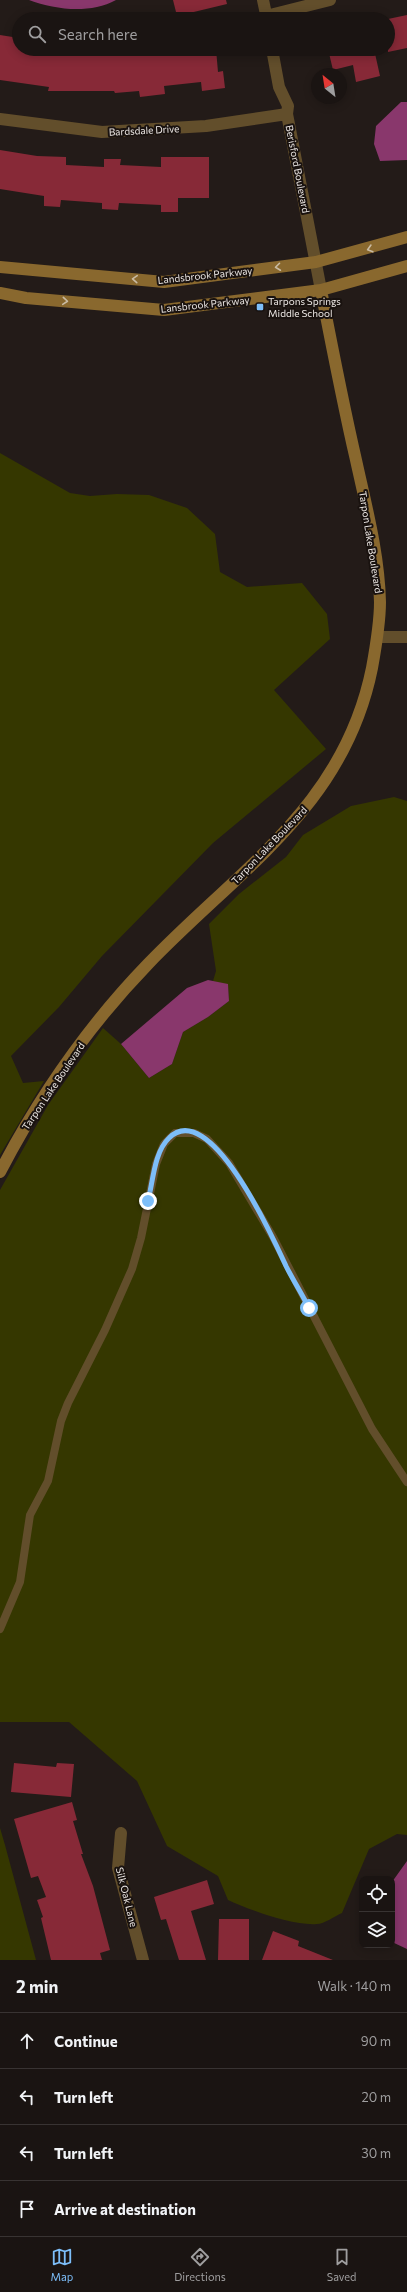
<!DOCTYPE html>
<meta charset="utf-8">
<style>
:root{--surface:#1a1412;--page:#231d1b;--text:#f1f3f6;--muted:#9f9e9f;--line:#383332;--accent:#7dbef9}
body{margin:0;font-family:Commissioner,sans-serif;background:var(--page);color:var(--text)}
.controls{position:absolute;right:12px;bottom:12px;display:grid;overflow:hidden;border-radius:8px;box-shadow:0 2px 10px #0003}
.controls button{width:36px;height:36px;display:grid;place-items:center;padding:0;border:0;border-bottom:1px solid var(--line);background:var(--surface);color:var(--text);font:20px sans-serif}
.compass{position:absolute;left:311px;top:68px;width:36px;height:36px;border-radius:50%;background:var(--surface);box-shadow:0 2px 10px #0003;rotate:330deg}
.stop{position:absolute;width:12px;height:12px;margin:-9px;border:3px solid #7dbef9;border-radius:50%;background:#fff}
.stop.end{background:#7dbef9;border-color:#fff;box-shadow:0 1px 4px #0008}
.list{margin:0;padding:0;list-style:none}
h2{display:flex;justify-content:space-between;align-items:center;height:52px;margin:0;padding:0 16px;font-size:17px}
h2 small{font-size:13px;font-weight:400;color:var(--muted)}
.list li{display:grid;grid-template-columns:26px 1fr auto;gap:12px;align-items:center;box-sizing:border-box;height:56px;padding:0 16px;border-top:1px solid var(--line)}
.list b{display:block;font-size:15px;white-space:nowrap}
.list em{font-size:13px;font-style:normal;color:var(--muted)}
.icon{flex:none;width:22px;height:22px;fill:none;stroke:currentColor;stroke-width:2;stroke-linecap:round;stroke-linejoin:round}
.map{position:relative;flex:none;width:407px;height:1960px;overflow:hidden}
.search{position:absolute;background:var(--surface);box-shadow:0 2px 10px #0003;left:12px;right:12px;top:12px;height:44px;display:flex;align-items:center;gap:10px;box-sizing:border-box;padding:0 14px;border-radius:22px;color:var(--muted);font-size:15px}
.sheet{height:276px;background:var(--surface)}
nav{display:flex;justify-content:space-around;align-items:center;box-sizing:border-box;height:56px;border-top:1px solid var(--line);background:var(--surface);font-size:11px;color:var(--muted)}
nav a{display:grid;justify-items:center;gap:2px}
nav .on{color:var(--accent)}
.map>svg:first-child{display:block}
.green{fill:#353700}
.water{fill:#89376c}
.building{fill:#872937}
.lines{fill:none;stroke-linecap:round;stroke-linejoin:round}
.lane{stroke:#624e2b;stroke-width:8}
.street{stroke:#624e2b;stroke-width:12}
.secondary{stroke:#89682e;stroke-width:12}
.oneway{stroke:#c9bba4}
.route{stroke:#7dbef9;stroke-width:5}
.poi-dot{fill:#7dbef9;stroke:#19120f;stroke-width:1.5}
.labels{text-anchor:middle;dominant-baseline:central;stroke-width:4;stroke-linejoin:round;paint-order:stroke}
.street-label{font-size:10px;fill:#ece7e4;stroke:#19120f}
.poi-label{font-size:10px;fill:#ece7e4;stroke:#19120f;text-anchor:start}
</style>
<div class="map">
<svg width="407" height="1960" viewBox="0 0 407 1960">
<rect width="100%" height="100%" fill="#231b18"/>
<path class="green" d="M0 453 70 493 90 496 117 494 149 495 187 508 215 534 220 572 247 587 302 583 327 614 330 639 274 690 326 749 213 843 102 956 59 1007 11 1056 23 1083 44 1081 0 1155Z
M394 797 407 801V1835L397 1834 369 1849 342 1913C335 1916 324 1924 317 1924 293 1926 250 1910 228 1900L218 1876 167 1846 137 1781 69 1722H0V1190L48 1105 103 1028 121 1044 149 1078 172 1064 183 1032 208 1017 229 1001 228 985 213 981 216 971 209 924 239 894 286 857 303 835 351 806Z
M0 1828 5 1845 36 1960H0Z"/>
<path class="water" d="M29 0H116C90 14 56 10 29 0Z
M401 102H407V160L380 161 374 144 376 126Z
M208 980 228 984 229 1001 208 1017 183 1032 172 1064 149 1078 121 1044 187 988Z
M407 1861V1949L392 1942V1882Z"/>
<path class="building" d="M173 0H226L227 4 177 16Z
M407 15V48L388 52V19Z
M0 35 19 38V49L57 54 58 49H81V56H112L111 49H155V52L177 49H216L218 72 223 71 225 88 202 91 201 82 164 86 165 94 140 97 139 91 115 93 114 91H48L49 87 0 80Z
M328 49H374L380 76 356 82 353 65 333 70Z
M0 150 37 156 66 157V165L104 167V159H121L120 165 161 167V157H209V198H178V212H161V205L119 203 118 210 102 209V203L61 200 60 207 44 206V196L0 189Z
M14 1763 56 1767 57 1763 74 1764 71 1797 11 1792Z
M72 1802 77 1820 73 1821 83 1854H81L93 1886 110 1950 100 1953 102 1960H51L41 1918 43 1917 37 1900 46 1897 38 1876 31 1878 14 1819Z
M207 1880 214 1904 191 1911 206 1960H179L166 1919 161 1920 154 1897Z
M219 1919H249V1960H218Z
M273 1931 299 1941 298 1946 333 1960H262Z"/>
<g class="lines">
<path class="lane" d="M0 1629 20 1582 30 1515 48 1481 61 1421 68 1403 105 1330 132 1269 141 1238 156 1164 164 1144 175 1133H194L207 1139 229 1163 273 1237 372 1429 407 1482"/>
<path class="street" d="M263 0 267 19
M266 16 330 0
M272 49 279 87 288 106 287 114 321 290
M0 119 102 132 206 126 287 114
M378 637H407
M121 1833 118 1868 143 1960"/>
<path class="secondary" d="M0 267 164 282 316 262 407 237
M0 293 26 298 164 310 321 290 407 266
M0 1172C39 1097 89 1025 148 964 239 869 344 807 372 668 376 646 380 624 380 602 379 554 366 506 356 460 343 404 332 347 321 290"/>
</g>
<defs><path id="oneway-chevron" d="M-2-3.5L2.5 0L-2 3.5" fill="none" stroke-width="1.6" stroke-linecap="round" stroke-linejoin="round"/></defs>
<g class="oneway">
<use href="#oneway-chevron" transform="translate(370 249) rotate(164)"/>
<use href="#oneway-chevron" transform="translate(278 267) rotate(173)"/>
<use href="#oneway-chevron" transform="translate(135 279) rotate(-176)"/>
<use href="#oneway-chevron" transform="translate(65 301) rotate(5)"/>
</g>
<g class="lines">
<path class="route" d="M148 1201C153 1182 154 1152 169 1138 210 1097 274 1240 286 1266 293 1280 302 1294 309 1308"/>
</g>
<rect class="poi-dot" x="256" y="303" width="8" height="8" rx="2"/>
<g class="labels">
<g class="street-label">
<text transform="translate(144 130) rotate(-3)">Bardsdale Drive</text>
<text transform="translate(298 169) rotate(79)">Berisford Boulevard</text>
<text transform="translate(205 275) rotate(-6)">Landsbrook Parkway</text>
<text transform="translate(205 304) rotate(-6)">Lansbrook Parkway</text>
<text transform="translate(371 542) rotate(81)">Tarpon Lake Boulevard</text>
<text transform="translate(269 845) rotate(-46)">Tarpon Lake Boulevard</text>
<text transform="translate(53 1086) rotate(-56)">Tarpon Lake Boulevard</text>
<text transform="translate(127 1897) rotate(76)">Silk Oak Lane</text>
</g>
<g class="poi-label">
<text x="268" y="301">Tarpons Springs<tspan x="268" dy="12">Middle School</tspan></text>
</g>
</g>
</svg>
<div class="controls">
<button><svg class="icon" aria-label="locate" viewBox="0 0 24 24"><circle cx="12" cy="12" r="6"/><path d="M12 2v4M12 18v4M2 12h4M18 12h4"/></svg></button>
<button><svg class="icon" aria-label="layers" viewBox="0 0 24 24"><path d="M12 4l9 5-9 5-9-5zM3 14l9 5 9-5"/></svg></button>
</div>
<svg class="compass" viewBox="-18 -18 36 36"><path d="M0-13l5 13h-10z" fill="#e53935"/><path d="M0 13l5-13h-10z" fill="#9f9e9f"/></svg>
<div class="stop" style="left:309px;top:1308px"></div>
<div class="stop end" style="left:148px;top:1201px"></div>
<div class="search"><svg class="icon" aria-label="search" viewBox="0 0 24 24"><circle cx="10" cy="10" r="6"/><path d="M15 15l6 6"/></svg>Search here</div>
</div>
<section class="sheet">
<h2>2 min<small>Walk · 140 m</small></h2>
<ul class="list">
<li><svg class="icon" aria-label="ahead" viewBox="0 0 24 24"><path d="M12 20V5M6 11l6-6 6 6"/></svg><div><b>Continue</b></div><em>90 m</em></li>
<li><svg class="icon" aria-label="left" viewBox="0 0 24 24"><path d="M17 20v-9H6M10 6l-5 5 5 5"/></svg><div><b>Turn left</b></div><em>20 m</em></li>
<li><svg class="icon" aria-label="left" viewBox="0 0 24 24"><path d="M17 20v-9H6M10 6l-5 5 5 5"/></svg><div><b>Turn left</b></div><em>30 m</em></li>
<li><svg class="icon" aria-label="arrive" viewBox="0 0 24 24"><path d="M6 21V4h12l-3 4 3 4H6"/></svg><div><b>Arrive at destination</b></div></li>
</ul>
</section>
<nav>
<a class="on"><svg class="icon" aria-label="map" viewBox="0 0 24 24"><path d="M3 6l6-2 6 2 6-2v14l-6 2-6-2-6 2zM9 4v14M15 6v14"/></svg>Map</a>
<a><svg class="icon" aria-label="directions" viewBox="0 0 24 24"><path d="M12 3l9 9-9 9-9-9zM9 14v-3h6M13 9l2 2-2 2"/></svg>Directions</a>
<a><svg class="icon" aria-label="saved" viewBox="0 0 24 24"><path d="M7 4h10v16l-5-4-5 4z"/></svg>Saved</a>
</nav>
